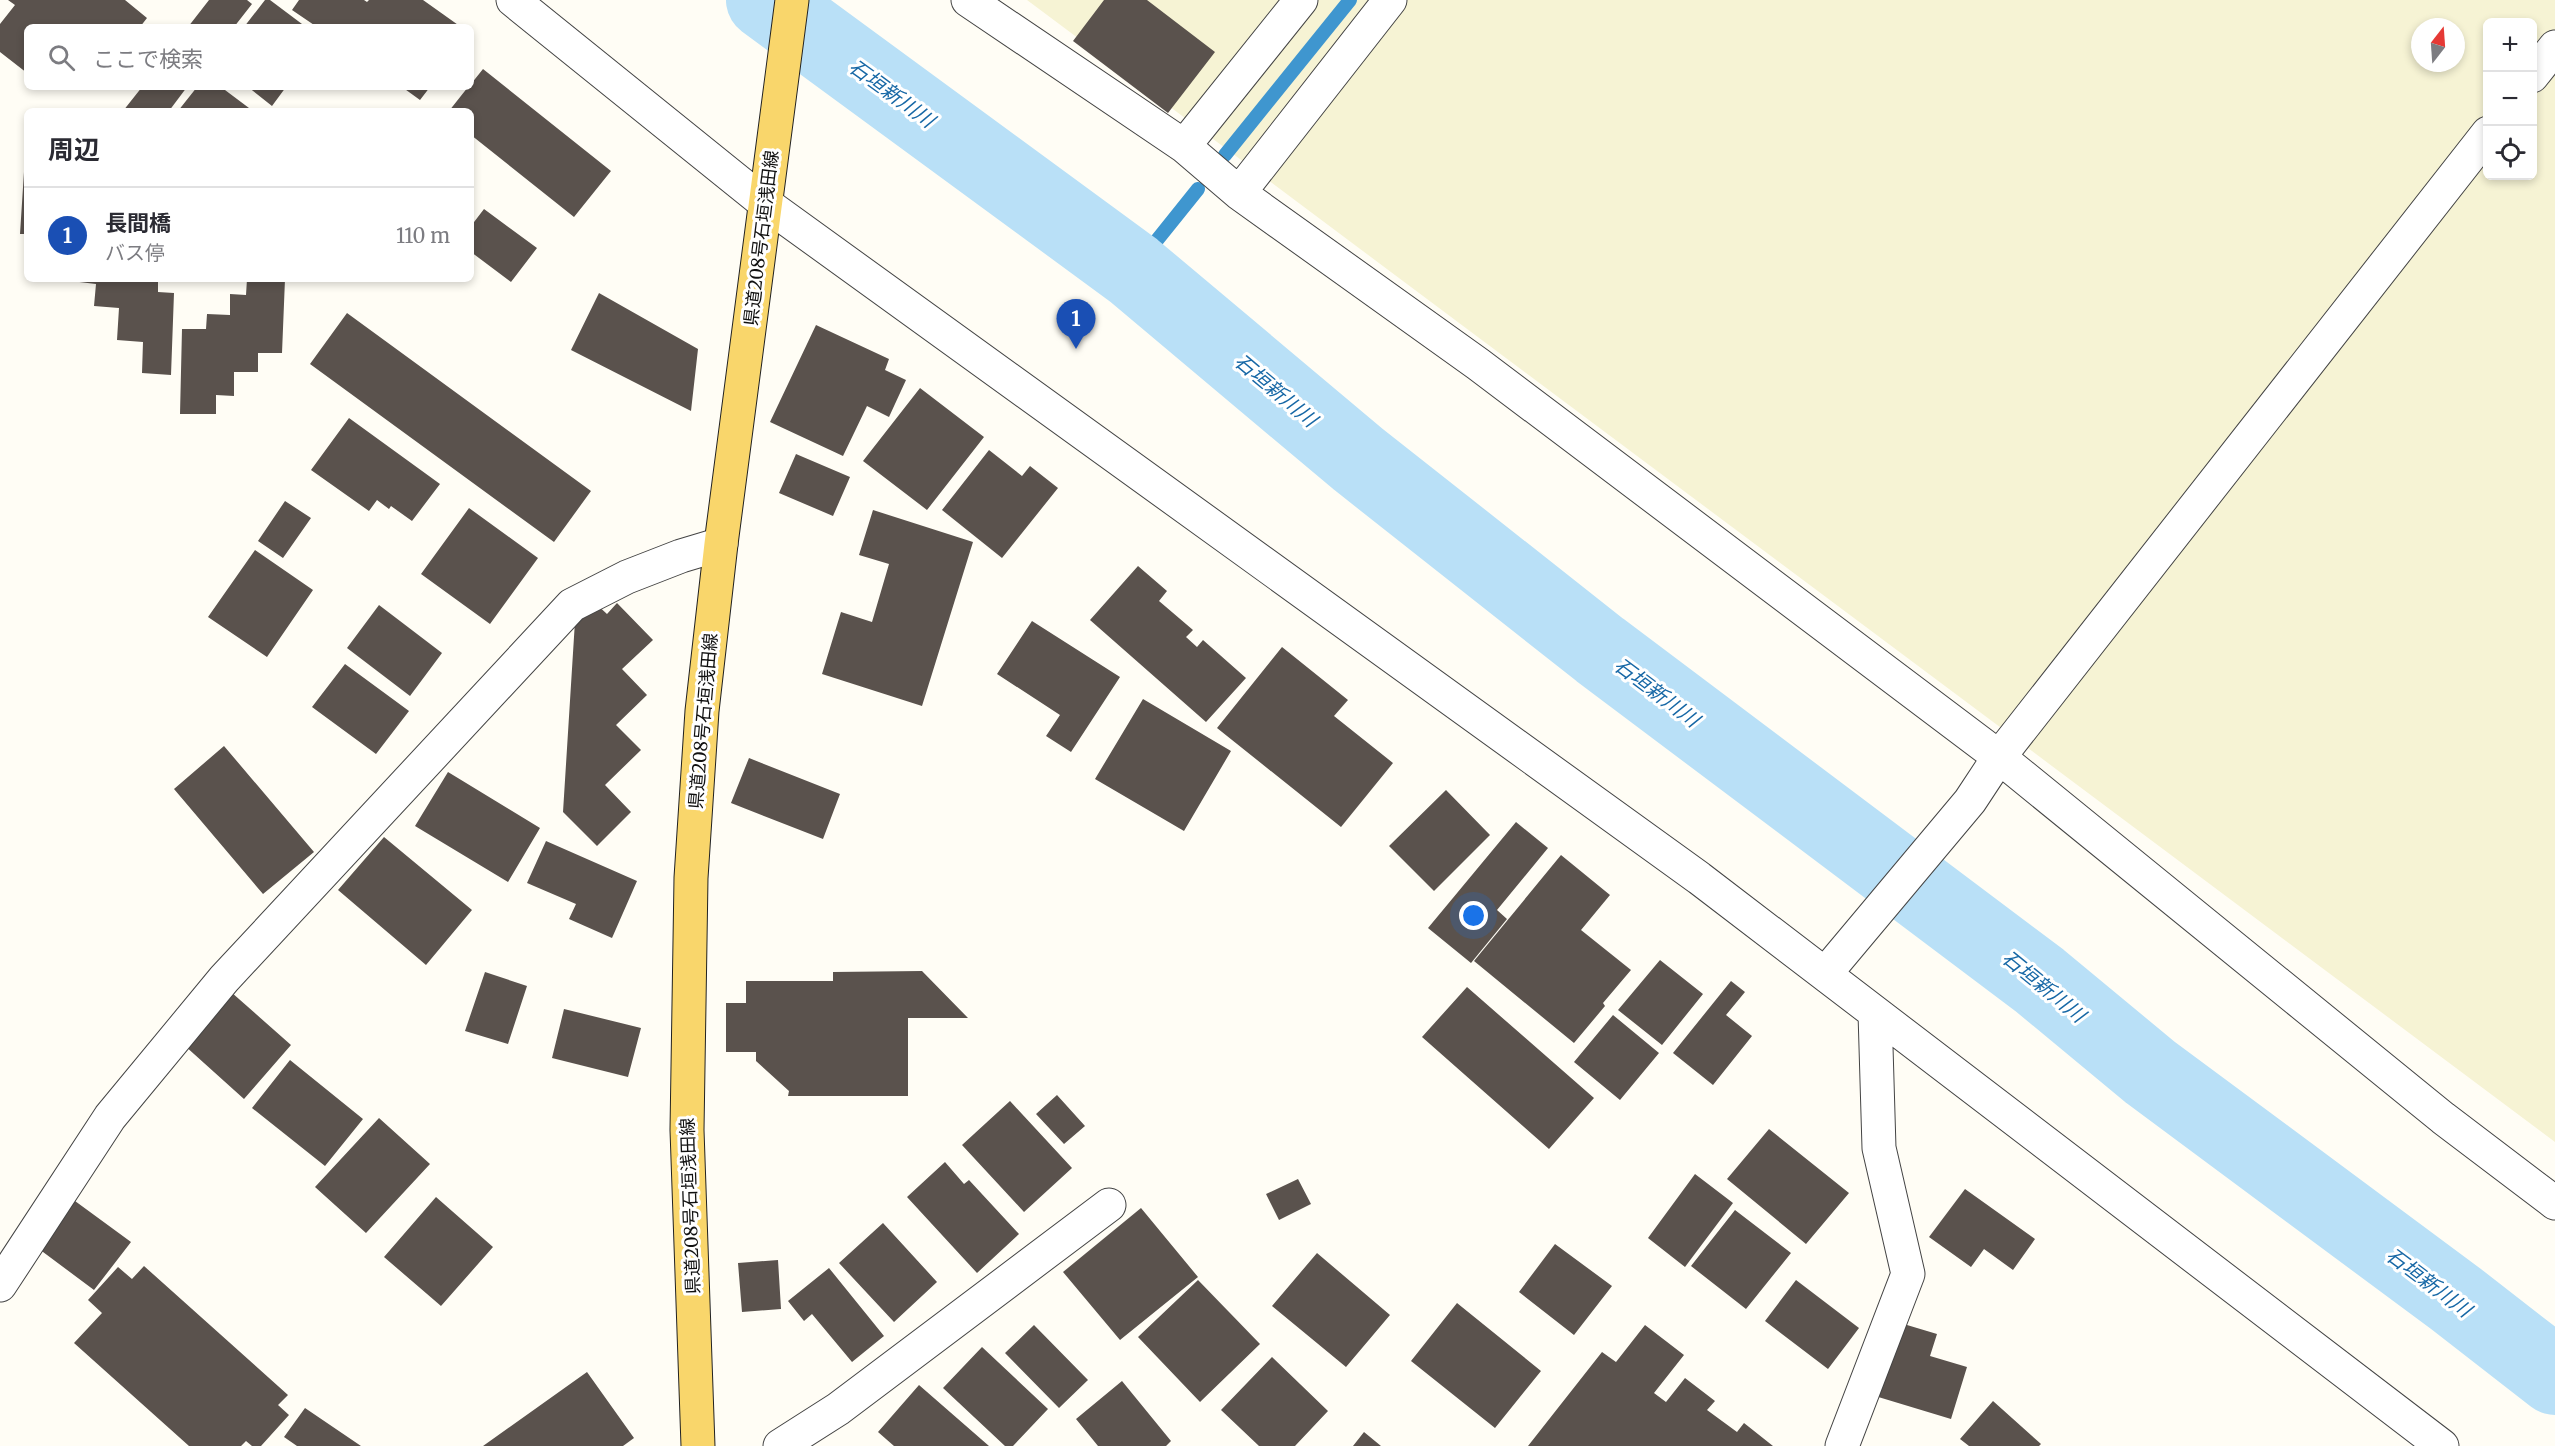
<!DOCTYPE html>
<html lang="ja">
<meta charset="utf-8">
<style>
:root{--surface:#fff;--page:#f2f2f3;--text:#2b2b33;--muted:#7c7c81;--line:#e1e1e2;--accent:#2563eb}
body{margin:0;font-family:Merriweather,"Noto Sans JP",serif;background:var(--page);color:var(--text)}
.controls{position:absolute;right:18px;top:18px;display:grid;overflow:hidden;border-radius:9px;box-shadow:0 3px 9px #0003}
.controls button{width:54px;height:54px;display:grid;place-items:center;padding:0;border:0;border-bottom:2px solid var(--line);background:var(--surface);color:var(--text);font:30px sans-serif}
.compass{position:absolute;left:2411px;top:18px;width:54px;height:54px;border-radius:50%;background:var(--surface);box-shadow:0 3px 9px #0003;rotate:17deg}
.you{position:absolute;left:1474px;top:916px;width:21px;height:21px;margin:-15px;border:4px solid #fff;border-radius:50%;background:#1a73e8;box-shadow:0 0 0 9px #1a73e833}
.badge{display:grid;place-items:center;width:39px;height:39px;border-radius:50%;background:var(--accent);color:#fff;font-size:20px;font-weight:700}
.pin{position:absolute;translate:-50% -50px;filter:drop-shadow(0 2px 3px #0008)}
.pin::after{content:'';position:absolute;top:32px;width:21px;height:18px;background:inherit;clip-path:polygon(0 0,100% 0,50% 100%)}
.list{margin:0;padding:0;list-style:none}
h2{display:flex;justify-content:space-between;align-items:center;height:78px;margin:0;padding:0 24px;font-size:26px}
h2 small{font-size:20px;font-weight:400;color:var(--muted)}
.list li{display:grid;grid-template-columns:39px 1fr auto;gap:18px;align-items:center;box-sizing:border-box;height:96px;padding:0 24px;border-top:2px solid var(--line)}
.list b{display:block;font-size:22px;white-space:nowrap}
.list p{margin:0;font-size:20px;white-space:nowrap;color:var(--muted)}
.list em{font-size:20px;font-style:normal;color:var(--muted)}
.icon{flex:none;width:33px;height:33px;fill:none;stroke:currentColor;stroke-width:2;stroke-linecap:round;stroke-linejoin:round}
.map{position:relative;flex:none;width:2555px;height:1446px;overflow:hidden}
.search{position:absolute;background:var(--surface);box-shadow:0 3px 9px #0003;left:24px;top:24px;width:450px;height:66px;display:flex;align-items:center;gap:15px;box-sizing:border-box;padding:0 21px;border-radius:9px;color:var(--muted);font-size:22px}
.panel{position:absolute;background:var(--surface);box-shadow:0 3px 9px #0003;left:24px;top:108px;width:450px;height:174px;border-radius:9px}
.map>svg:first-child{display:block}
.farmland{fill:#f6f3d4;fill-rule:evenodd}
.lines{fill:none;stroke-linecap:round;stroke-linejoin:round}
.stream{stroke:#3f96cf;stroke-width:14}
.river{stroke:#b9e0f7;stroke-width:78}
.building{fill:#5a524d}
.minor-casing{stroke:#444;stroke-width:35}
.major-casing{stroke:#222;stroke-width:35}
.minor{stroke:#fff;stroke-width:33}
.major{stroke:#f9d66b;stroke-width:33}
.labels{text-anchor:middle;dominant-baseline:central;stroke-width:6;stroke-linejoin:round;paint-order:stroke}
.street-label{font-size:18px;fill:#111;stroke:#fff}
.water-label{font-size:20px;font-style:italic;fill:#1768a6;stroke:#fff}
</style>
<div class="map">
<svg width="2555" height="1446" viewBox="0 0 2555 1446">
<rect width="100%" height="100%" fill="#fffdf5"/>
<path class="farmland" d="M1027 0H2555V1142ZM2488 22H2532V176H2488ZM2420 27H2456V63H2420Z"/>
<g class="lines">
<path class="stream" d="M1225 155 1350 0
M1133 270 1198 189"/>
<path class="river" d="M765 0 1133 270 1358 459 1600 650 2039 980 2150 1072 2456 1299 2555 1376"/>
</g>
<path class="building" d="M8 0H125L147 18 140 27H27V73L0 52V24L15 5Z
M209 0H247L252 4 234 27H188Z
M265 0H270L306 27H244Z
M299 0H364L367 2 369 0H423L461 27H317L292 10Z
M1104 0H1147L1215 52 1168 113 1073 41Z
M483 69 611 171 574 217 471 135V111H449L468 87H471V84Z
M142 87H187L169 111H123Z
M197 87H221L253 111H178Z
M248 87H286L272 106Z
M402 87H430L420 100Z
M24 172H27V234H20Z
M484 209 537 248 511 282 471 252V226Z
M71 279H158V292L174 293 171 375 142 373 143 342 117 340 119 308 94 306 96 284 71 281Z
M247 279H285L282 353H258V372H234V396L216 395V414H180L182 329H206L207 314 230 315V294L246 295Z
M599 293 698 349 691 411 571 350Z
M347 313 591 491 554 542 310 364Z
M816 325 889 359 885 370 906 380 889 417 867 406 843 456 770 422Z
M920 388 984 437 927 510 863 461Z
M349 418 440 484 412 521 391 506 389 509 377 500 369 511 311 470Z
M989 450 1022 476 1030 466 1058 488 1002 558 942 510Z
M796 454 850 477 833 516 779 493Z
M285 501 311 518 283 558 258 541Z
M469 508 538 558 490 624 421 574Z
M873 510 973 542 922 706 822 674 841 612 872 622 889 564 859 555Z
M255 550 313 590 267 657 208 617Z
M1138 566 1167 591 1159 601 1193 630 1186 637 1197 647 1203 640 1246 678 1206 722 1090 620Z
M594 602 607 614 617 603 653 640 622 669 647 695 616 725 641 750 605 785 631 812 597 846 563 812 575 621Z
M379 605 442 653 410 696 347 648Z
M1032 621 1120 677 1071 752 1046 736 1060 715 997 674Z
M1282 647 1348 700 1334 716 1393 763 1341 827 1217 728Z
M345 664 409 711 376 754 312 707Z
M1143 699 1231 751 1184 831 1095 779Z
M224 746 314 852 263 894 174 789Z
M749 758 840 794 823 839 731 803Z
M448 772 540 828 508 882 415 826Z
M1446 790 1490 835 1434 891 1389 846Z
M1516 822 1548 848 1497 910 1507 919 1471 963 1428 928Z
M384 837 472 910 426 965 338 890Z
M546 841 637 881 612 938 569 919 576 904 527 883Z
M1561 855 1610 895 1581 930 1631 970 1603 1003 1605 1006 1574 1043 1474 961Z
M1660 960 1703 994 1662 1045 1618 1010Z
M922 971 968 1018H908V1096H788L789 1091 756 1061V1052H726V1003H746V981H833V972Z
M485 972 527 986 508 1044 465 1031Z
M1731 981 1745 992 1726 1015 1752 1036 1713 1085 1673 1053Z
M1467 987 1594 1098 1549 1149 1422 1037Z
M231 992 291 1045 244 1099 184 1045Z
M564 1009 641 1028 628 1077 552 1058Z
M1613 1015 1659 1053 1620 1100 1574 1062Z
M290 1060 363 1119 325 1166 252 1108Z
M1057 1095 1085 1126 1064 1144 1036 1114Z
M1010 1101 1072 1168 1024 1212 962 1145Z
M379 1118 430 1164 366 1233 315 1187Z
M1769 1129 1849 1193 1806 1244 1727 1179Z
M945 1162 964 1184 969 1180 1019 1234 977 1273 907 1197Z
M1695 1174 1733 1203 1685 1267 1648 1238Z
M1298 1179 1311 1204 1279 1220 1266 1194Z
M1965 1189 2035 1239 2013 1270 1984 1249 1971 1267 1929 1237Z
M436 1197 493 1247 441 1306 384 1257Z
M75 1201 131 1242 94 1290 39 1249Z
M1141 1208 1198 1277 1120 1340 1063 1272Z
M1735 1210 1791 1253 1746 1309 1691 1266Z
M883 1223 937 1282 894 1322 839 1263Z
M1555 1244 1612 1286 1574 1335 1519 1292Z
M1317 1253 1390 1315 1346 1367 1272 1306Z
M778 1260 781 1309 742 1312 738 1263Z
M144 1266 288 1395 278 1405 289 1415 261 1446H252L246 1441 241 1446H189L74 1343 102 1313 88 1300 118 1267 132 1279Z
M829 1268 884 1336 852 1362 812 1314 804 1321 788 1301Z
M1198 1280 1260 1344 1200 1402 1138 1337Z
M1796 1280 1859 1328 1828 1369 1765 1321Z
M1457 1303 1541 1371 1495 1428 1411 1361Z
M1897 1322 1937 1334 1930 1356 1967 1367 1951 1419 1875 1396Z
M1034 1325 1088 1380 1059 1408 1005 1353Z
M1645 1325 1684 1355 1654 1393 1666 1402 1685 1378 1715 1401 1707 1410 1737 1432 1744 1423 1773 1446H1528L1602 1352 1616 1362Z
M982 1347 1048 1409 1013 1446H1005L943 1388Z
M1272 1357 1328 1411 1295 1446H1259L1221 1410Z
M587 1372 634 1438 623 1446H483Z
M1122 1381 1171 1441 1166 1446H1098L1076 1419Z
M919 1385 989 1446H894L878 1432Z
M1993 1401 2041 1444 2039 1446H1969L1960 1439Z
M305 1408 361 1446H297L284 1437Z
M1364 1432 1381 1446H1353Z"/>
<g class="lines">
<g class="minor-casing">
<path id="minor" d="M513 0 766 204 1699 878 2442 1446
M968 0 1184 146 1239 193 1478 364 1999 757 2443 1118 2555 1203
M2532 76 2555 47
M1184 146 1301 0
M1239 193 1390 0
M1825 974 1970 801 1999 757 2488 133
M0 1285 110 1117 224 979 572 605 627 577 681 556 721 544
M780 1446 838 1409 1109 1205
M1842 1446 1908 1274 1879 1148 1875 1013"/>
</g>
<g class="major-casing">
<path id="major" d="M698 1446 687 1130 691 878 702 711 721 544 792 0"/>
</g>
<use href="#minor" class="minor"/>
<use href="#major" class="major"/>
</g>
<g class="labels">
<g class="street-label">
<text transform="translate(761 238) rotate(-83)">県道208号石垣浅田線</text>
<text transform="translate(703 721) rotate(-85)">県道208号石垣浅田線</text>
<text transform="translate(690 1206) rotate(-92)">県道208号石垣浅田線</text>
</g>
<g class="water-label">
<text transform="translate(892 93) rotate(36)">石垣新川川</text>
<text transform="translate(1276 390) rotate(40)">石垣新川川</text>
<text transform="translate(1657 692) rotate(37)">石垣新川川</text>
<text transform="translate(2044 986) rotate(39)">石垣新川川</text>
<text transform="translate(2429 1282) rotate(37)">石垣新川川</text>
</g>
</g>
</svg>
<div class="controls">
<button>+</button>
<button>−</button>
<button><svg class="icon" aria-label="locate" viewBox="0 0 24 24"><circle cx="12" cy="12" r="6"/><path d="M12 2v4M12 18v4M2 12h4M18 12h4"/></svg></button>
</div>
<svg class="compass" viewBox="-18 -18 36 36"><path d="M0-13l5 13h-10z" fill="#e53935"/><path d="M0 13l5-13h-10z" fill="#7c7c81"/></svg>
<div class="you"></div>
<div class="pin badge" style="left:1076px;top:349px;background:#1a4fb4">1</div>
<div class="search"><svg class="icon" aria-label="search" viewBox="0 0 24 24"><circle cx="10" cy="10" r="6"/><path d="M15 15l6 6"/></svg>ここで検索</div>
<section class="panel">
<h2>周辺<small></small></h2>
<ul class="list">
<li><span class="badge" style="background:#1a4fb4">1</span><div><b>長間橋</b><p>バス停</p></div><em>110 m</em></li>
</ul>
</section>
</div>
